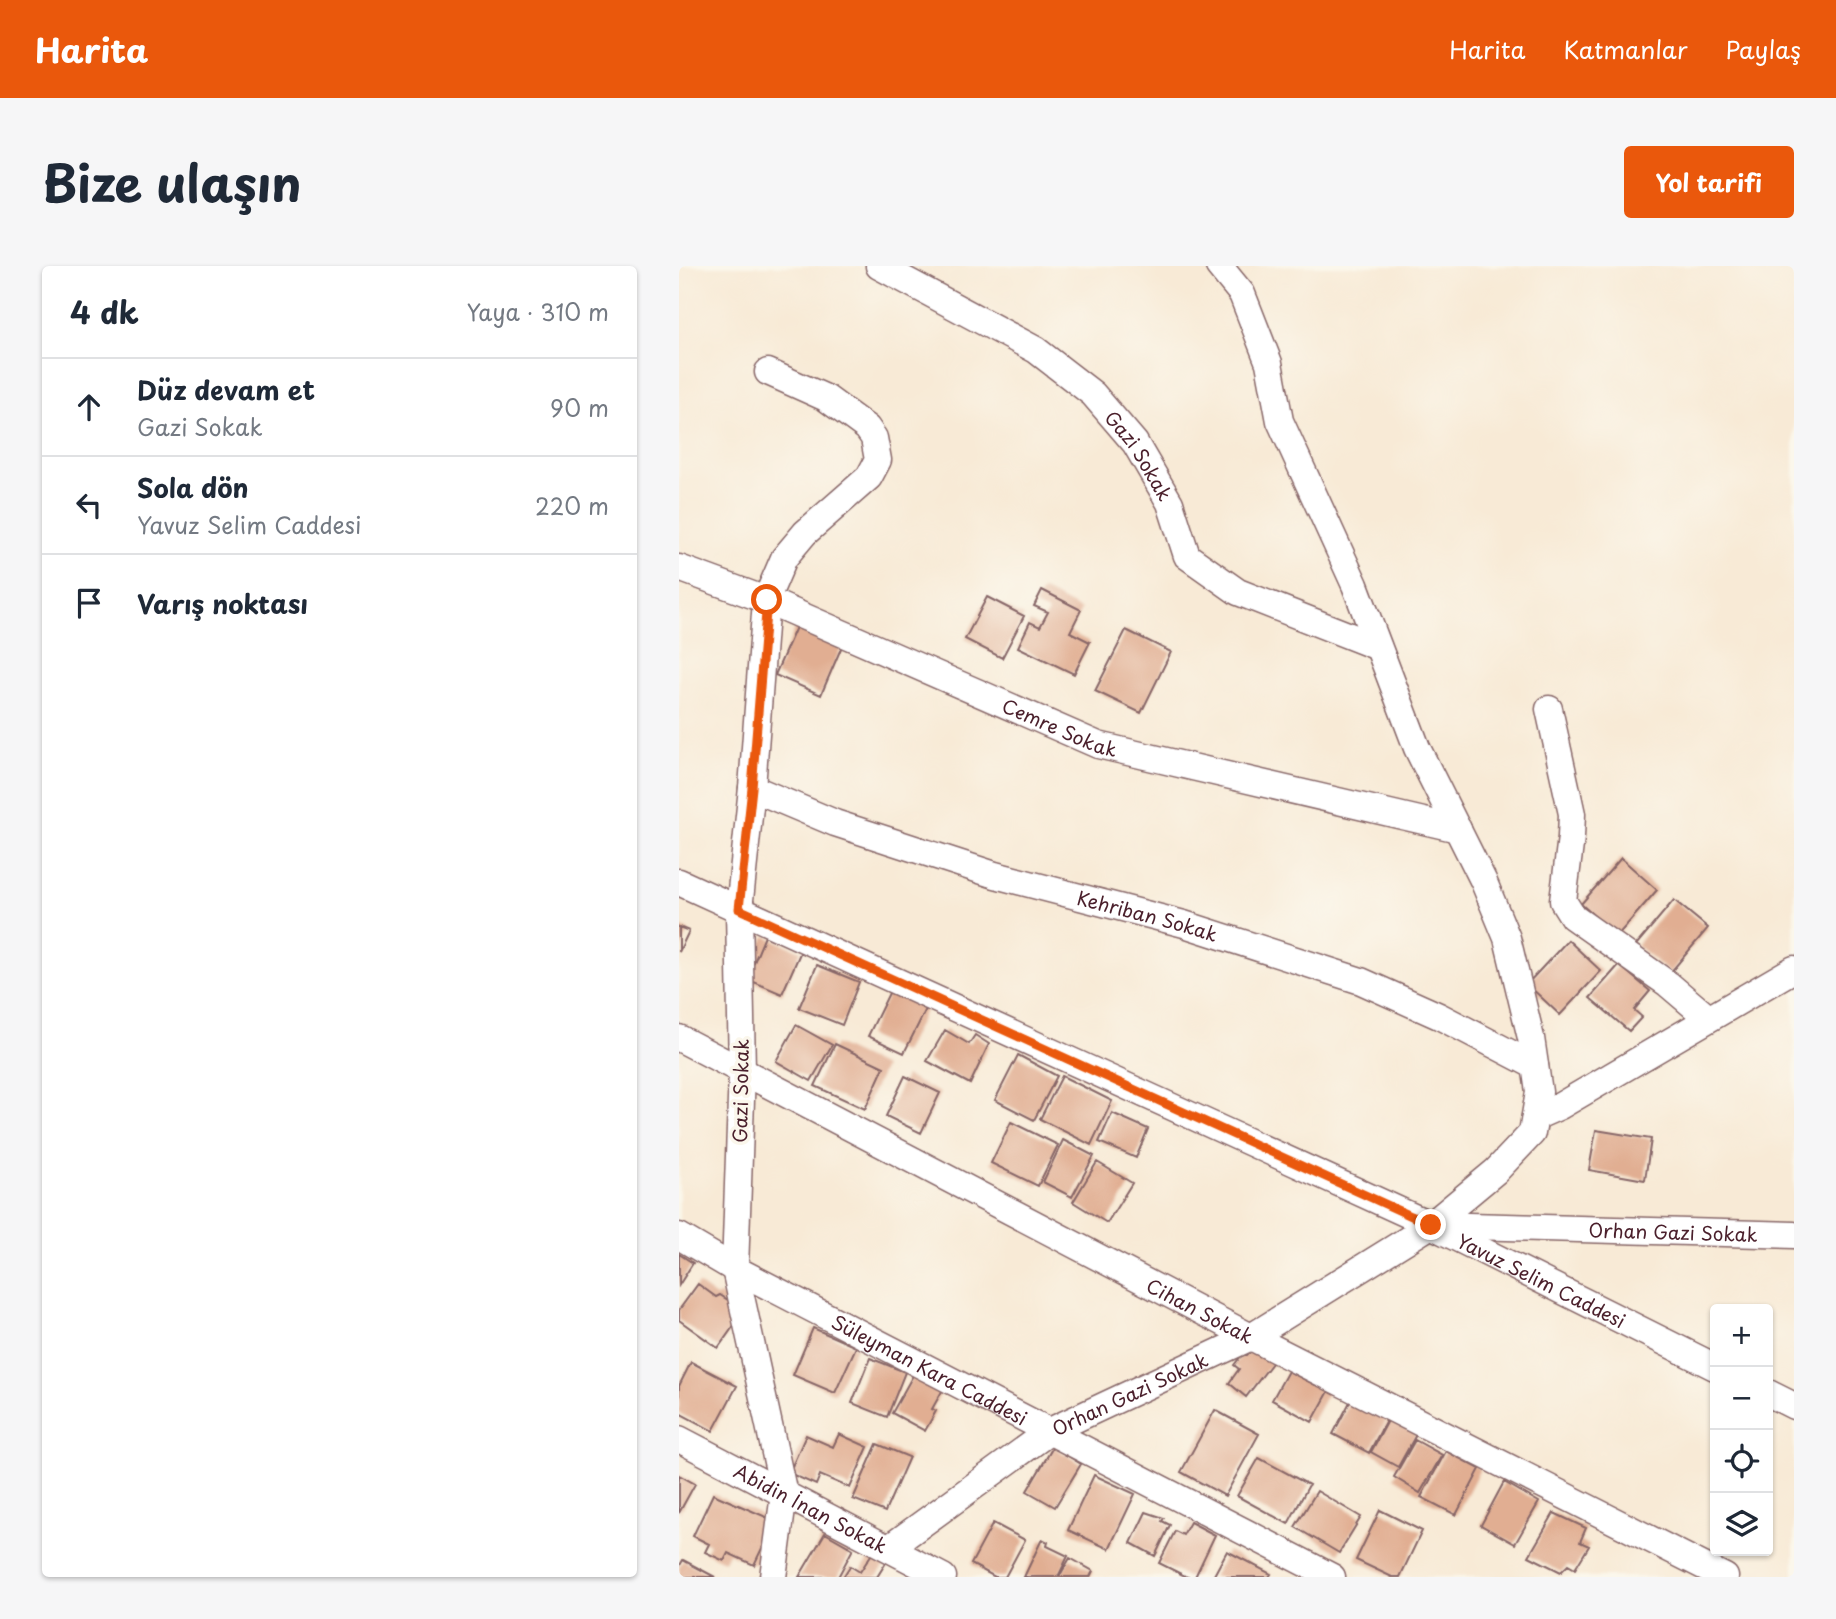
<!DOCTYPE html>
<html lang="tr">
<meta charset="utf-8">
<style>
:root{--surface:#fff;--page:#f6f6f7;--text:#1f2937;--muted:#747a83;--line:#e0e1e3;--accent:#ea580c}
body{margin:0;font-family:"Playpen Sans",sans-serif;background:var(--page);color:var(--text)}
.controls{position:absolute;right:21px;bottom:21px;display:grid;overflow:hidden;border-radius:7px;box-shadow:0 2px 5px #0004}
.controls button{width:63px;height:63px;display:grid;place-items:center;padding:0;border:0;border-bottom:2px solid var(--line);background:var(--surface);color:var(--text);font:35px sans-serif}
.stop{position:absolute;width:21px;height:21px;margin:-16px;border:5px solid #ea580c;border-radius:50%;background:#fff}
.stop.end{background:#ea580c;border-color:#fff;box-shadow:0 2px 7px #0008}
.list{margin:0;padding:0;list-style:none}
h2{display:flex;justify-content:space-between;align-items:center;height:91px;margin:0;padding:0 28px;font-size:30px}
h2 small{font-size:23px;font-weight:400;color:var(--muted)}
.list li{display:grid;grid-template-columns:46px 1fr auto;gap:21px;align-items:center;box-sizing:border-box;height:98px;padding:0 28px;border-top:2px solid var(--line)}
.list b{display:block;font-size:26px;white-space:nowrap}
.list p{margin:0;font-size:23px;white-space:nowrap;color:var(--muted)}
.list em{font-size:23px;font-style:normal;color:var(--muted)}
.icon{flex:none;width:38px;height:38px;fill:none;stroke:currentColor;stroke-width:2;stroke-linecap:round;stroke-linejoin:round}
.map{position:relative;flex:none;width:1115px;height:1311px;overflow:hidden;border-radius:7px}
header{display:flex;align-items:center;gap:42px;box-sizing:border-box;height:98px;padding:0 35px;background:var(--accent);color:#fff}
header strong{font-size:33px}
nav{display:flex;gap:38px;margin-inline-start:auto;font-size:24px}
.intro{display:flex;align-items:center;justify-content:space-between;box-sizing:border-box;height:168px;padding:0 42px}
h1{margin:0;font-size:49px}
.button{padding:18px 32px;border-radius:7px;background:var(--accent);color:#fff;font-size:24px;font-weight:700}
main{display:flex;gap:42px;padding:0 42px}
aside{flex:1;background:var(--surface);border-radius:7px;box-shadow:0 2px 5px #0004}
.map>svg:first-child{display:block}
.building{fill:#e1ae92}
.lines{fill:none;stroke-linecap:round;stroke-linejoin:round}
.minor-casing{stroke:#876667;stroke-width:29}
.minor{stroke:#fff;stroke-width:26}
.route{stroke:#ea580c;stroke-width:9}
.labels{text-anchor:middle;dominant-baseline:central;stroke-width:7;stroke-linejoin:round;paint-order:stroke}
.street-label{font-size:19px;fill:#4a1f2b;stroke:#fbf7ec}
</style>
<header>
<strong>Harita</strong>
<nav><a>Harita</a><a>Katmanlar</a><a>Paylaş</a></nav>
</header>
<div class="intro"><h1>Bize ulaşın</h1><a class="button">Yol tarifi</a></div>
<main>
<aside>
<h2>4 dk<small>Yaya · 310 m</small></h2>
<ul class="list">
<li><svg class="icon" aria-label="ahead" viewBox="0 0 24 24"><path d="M12 20V5M6 11l6-6 6 6"/></svg><div><b>Düz devam et</b><p>Gazi Sokak</p></div><em>90 m</em></li>
<li><svg class="icon" aria-label="left" viewBox="0 0 24 24"><path d="M17 20v-9H6M10 6l-5 5 5 5"/></svg><div><b>Sola dön</b><p>Yavuz Selim Caddesi</p></div><em>220 m</em></li>
<li><svg class="icon" aria-label="arrive" viewBox="0 0 24 24"><path d="M6 21V4h12l-3 4 3 4H6"/></svg><div><b>Varış noktası</b></div></li>
</ul>
</aside>
<div class="map">
<svg width="1115" height="1311" viewBox="0 0 1115 1311">
<rect width="100%" height="100%" fill="#fbf7ec"/>
<filter id="ink" filterUnits="userSpaceOnUse"><feTurbulence type="fractalNoise" baseFrequency=".0143" numOctaves="2"/><feDisplacementMap in="SourceGraphic" scale="14" xChannelSelector="R" yChannelSelector="G"/><feConvolveMatrix kernelMatrix="1 2 1 2 8 2 1 2 1" color-interpolation-filters="sRGB"/></filter>
<filter id="wash" filterUnits="userSpaceOnUse"><feTurbulence type="fractalNoise" baseFrequency=".00686" numOctaves="4" result="noise"/><feDisplacementMap in="SourceGraphic" scale="28" xChannelSelector="R" yChannelSelector="G"/><feGaussianBlur stdDeviation="1.57" result="paint"/><feColorMatrix in="noise" values="0 0 0 0 0 0 0 0 0 0 0 0 0 0 0 0 0 1.4 0 .05"/><feComposite in="paint" operator="in"/></filter>
<g filter="url(#wash)">
<rect width="100%" height="100%" fill="#f8ead6"/>
<g id="blocks">
<path class="building" d="M363 324 402 344 391 366 411 376 395 408 339 381 351 356 361 361 369 346 355 340Z
M308 331 345 350 323 392 286 373Z
M117 361 163 380 142 429 96 409Z
M447 364 492 386 462 447 416 425Z
M942 592 978 624 938 670 902 638Z
M995 634 1029 662 991 707 957 679Z
M0 661 10 665 0 686Z
M86 670 122 685 103 728 68 713Z
M889 674 922 705 881 749 848 718Z
M138 699 180 716 163 759 120 742Z
M940 699 971 725 955 744 963 751 950 765 911 732Z
M211 725 247 743 225 787 189 770Z
M117 759 153 779 132 815 97 795Z
M266 764 290 778 296 769 310 778 291 818 248 795Z
M156 778 205 801 186 843 136 820Z
M339 789 378 810 355 854 316 834Z
M226 810 261 827 242 867 207 850Z
M383 810 433 835 412 879 361 853Z
M433 847 469 863 457 892 420 876Z
M332 856 379 879 359 920 312 897Z
M917 864 972 873 966 914 910 904Z
M384 874 415 890 393 931 364 916Z
M418 896 453 917 428 957 394 936Z
M0 988 14 997 0 1019Z
M19 1018 37 1031 41 1029 55 1038 63 1048 39 1082 0 1054V1044Z
M134 1062 177 1081 156 1127 114 1109Z
M574 1082 593 1097 567 1131 550 1117 560 1103 555 1099 563 1089H568Z
M191 1092 226 1106 208 1151 173 1137Z
M12 1096 58 1120 34 1165 0 1147V1120Z
M238 1102 267 1118 253 1143 257 1145 246 1165 213 1147Z
M609 1105 636 1119 640 1111 654 1118 633 1156 593 1134Z
M673 1132 709 1151 690 1187 654 1168Z
M536 1144 580 1168 546 1230 502 1206Z
M712 1149 739 1165 719 1201 692 1186Z
M160 1168 189 1181 171 1222 141 1209 137 1219 110 1207 127 1169 154 1181Z
M736 1174 763 1189 741 1227 715 1211Z
M198 1178 230 1191 206 1246 174 1233Z
M374 1181 402 1198 376 1241 348 1225Z
M767 1185 801 1203 777 1249 742 1231Z
M580 1192 630 1219 609 1258 558 1230Z
M0 1209 16 1218 0 1247Z
M415 1209 456 1228 430 1283 389 1264Z
M825 1216 860 1236 836 1278 802 1259Z
M638 1225 682 1251 660 1287 616 1261Z
M34 1228 96 1255 75 1299 49 1287 45 1295 26 1286 30 1278 14 1270Z
M701 1244 743 1265 721 1311H713L677 1294Z
M467 1246 485 1252 483 1255 491 1259 476 1290 452 1277Z
M875 1247 907 1262 901 1276 910 1280 896 1303 889 1299 882 1306 850 1290Z
M511 1256 536 1269 516 1311H508L480 1297 496 1265 504 1269Z
M314 1257 346 1274 326 1311H316L292 1298Z
M146 1267 174 1283 159 1311H120Z
M363 1273 369 1276 368 1280 389 1290 379 1311H345Z
M548 1285 592 1308 590 1311H534Z
M194 1286 208 1295 198 1311H164L171 1300 181 1306Z
M391 1292 414 1305 411 1311H380Z
M4 1294 36 1311H0V1301Z"/>
</g>
</g>
<g filter="url(#ink)">
<use href="#blocks" fill-opacity="0" stroke="#876667" stroke-width="2"/>
<g class="lines">
<g class="minor-casing">
<g id="minor">
<path id="s1" d="M200 0 357 84 414 128 456 177 491 237 508 290 559 326 699 381"/>
<path d="M540 0 563 28 590 97 601 155 676 319 738 482 804 614 828 672 852 772 860 826 853 867 817 905 752 959"/>
<path d="M89 106 147 132 188 162 195 172 199 194 190 211 126 267 105 292 87 334 73 522 60 643 63 805 56 1003 105 1228 94 1311"/>
<path id="s2" d="M0 302 87 334 419 479 779 563"/>
<path d="M870 443 893 548 892 571 884 635 894 651 989 718 1029 752"/>
<path id="s3" d="M73 522 156 557 316 609 505 658 682 715 760 750 856 800"/>
<path id="s4" d="M0 616 752 959 1036 1101"/>
<path id="s5" d="M0 772 572 1071 1046 1311"/>
<path d="M856 851 881 840 1115 703"/>
<path id="s6" d="M0 970 56 1003 653 1311"/>
<path d="M1089 1127 1115 1140"/>
<path id="s7" d="M0 1173 264 1311"/>
<path id="s8" d="M210 1282 371 1165 572 1071 752 959 1115 969"/>
</g>
</g>
<use href="#minor" class="minor"/>
</g>
</g>
<g class="lines" filter="url(#ink)">
<path class="route" d="M88 334 73 522 60 643 752 959"/>
</g>
<g class="labels">
<g class="street-label">
<text stroke="none"><textPath href="#s1" startOffset="327">Gazi Sokak</textPath></text>
<text stroke="none"><textPath href="#s2" startOffset="413">Cemre Sokak</textPath></text>
<text stroke="none"><textPath href="#s3" startOffset="416">Kehriban Sokak</textPath></text>
<text transform="translate(61 825) rotate(-89)">Gazi Sokak</text>
<text stroke="none"><textPath href="#s8" startOffset="875">Orhan Gazi Sokak</textPath></text>
<text stroke="none"><textPath href="#s4" startOffset="950">Yavuz Selim Caddesi</textPath></text>
<text stroke="none"><textPath href="#s5" startOffset="588">Cihan Sokak</textPath></text>
<text stroke="none"><textPath href="#s6" startOffset="284">Süleyman Kara Caddesi</textPath></text>
<text stroke="none"><textPath href="#s8" startOffset="287">Orhan Gazi Sokak</textPath></text>
<text stroke="none"><textPath href="#s7" startOffset="149">Abidin İnan Sokak</textPath></text>
</g>
</g>
</svg>
<div class="controls">
<button>+</button>
<button>−</button>
<button><svg class="icon" aria-label="locate" viewBox="0 0 24 24"><circle cx="12" cy="12" r="6"/><path d="M12 2v4M12 18v4M2 12h4M18 12h4"/></svg></button>
<button><svg class="icon" aria-label="layers" viewBox="0 0 24 24"><path d="M12 4l9 5-9 5-9-5zM3 14l9 5 9-5"/></svg></button>
</div>
<div class="stop" style="left:88px;top:334px"></div>
<div class="stop end" style="left:752px;top:959px"></div>
</div>
</main>
